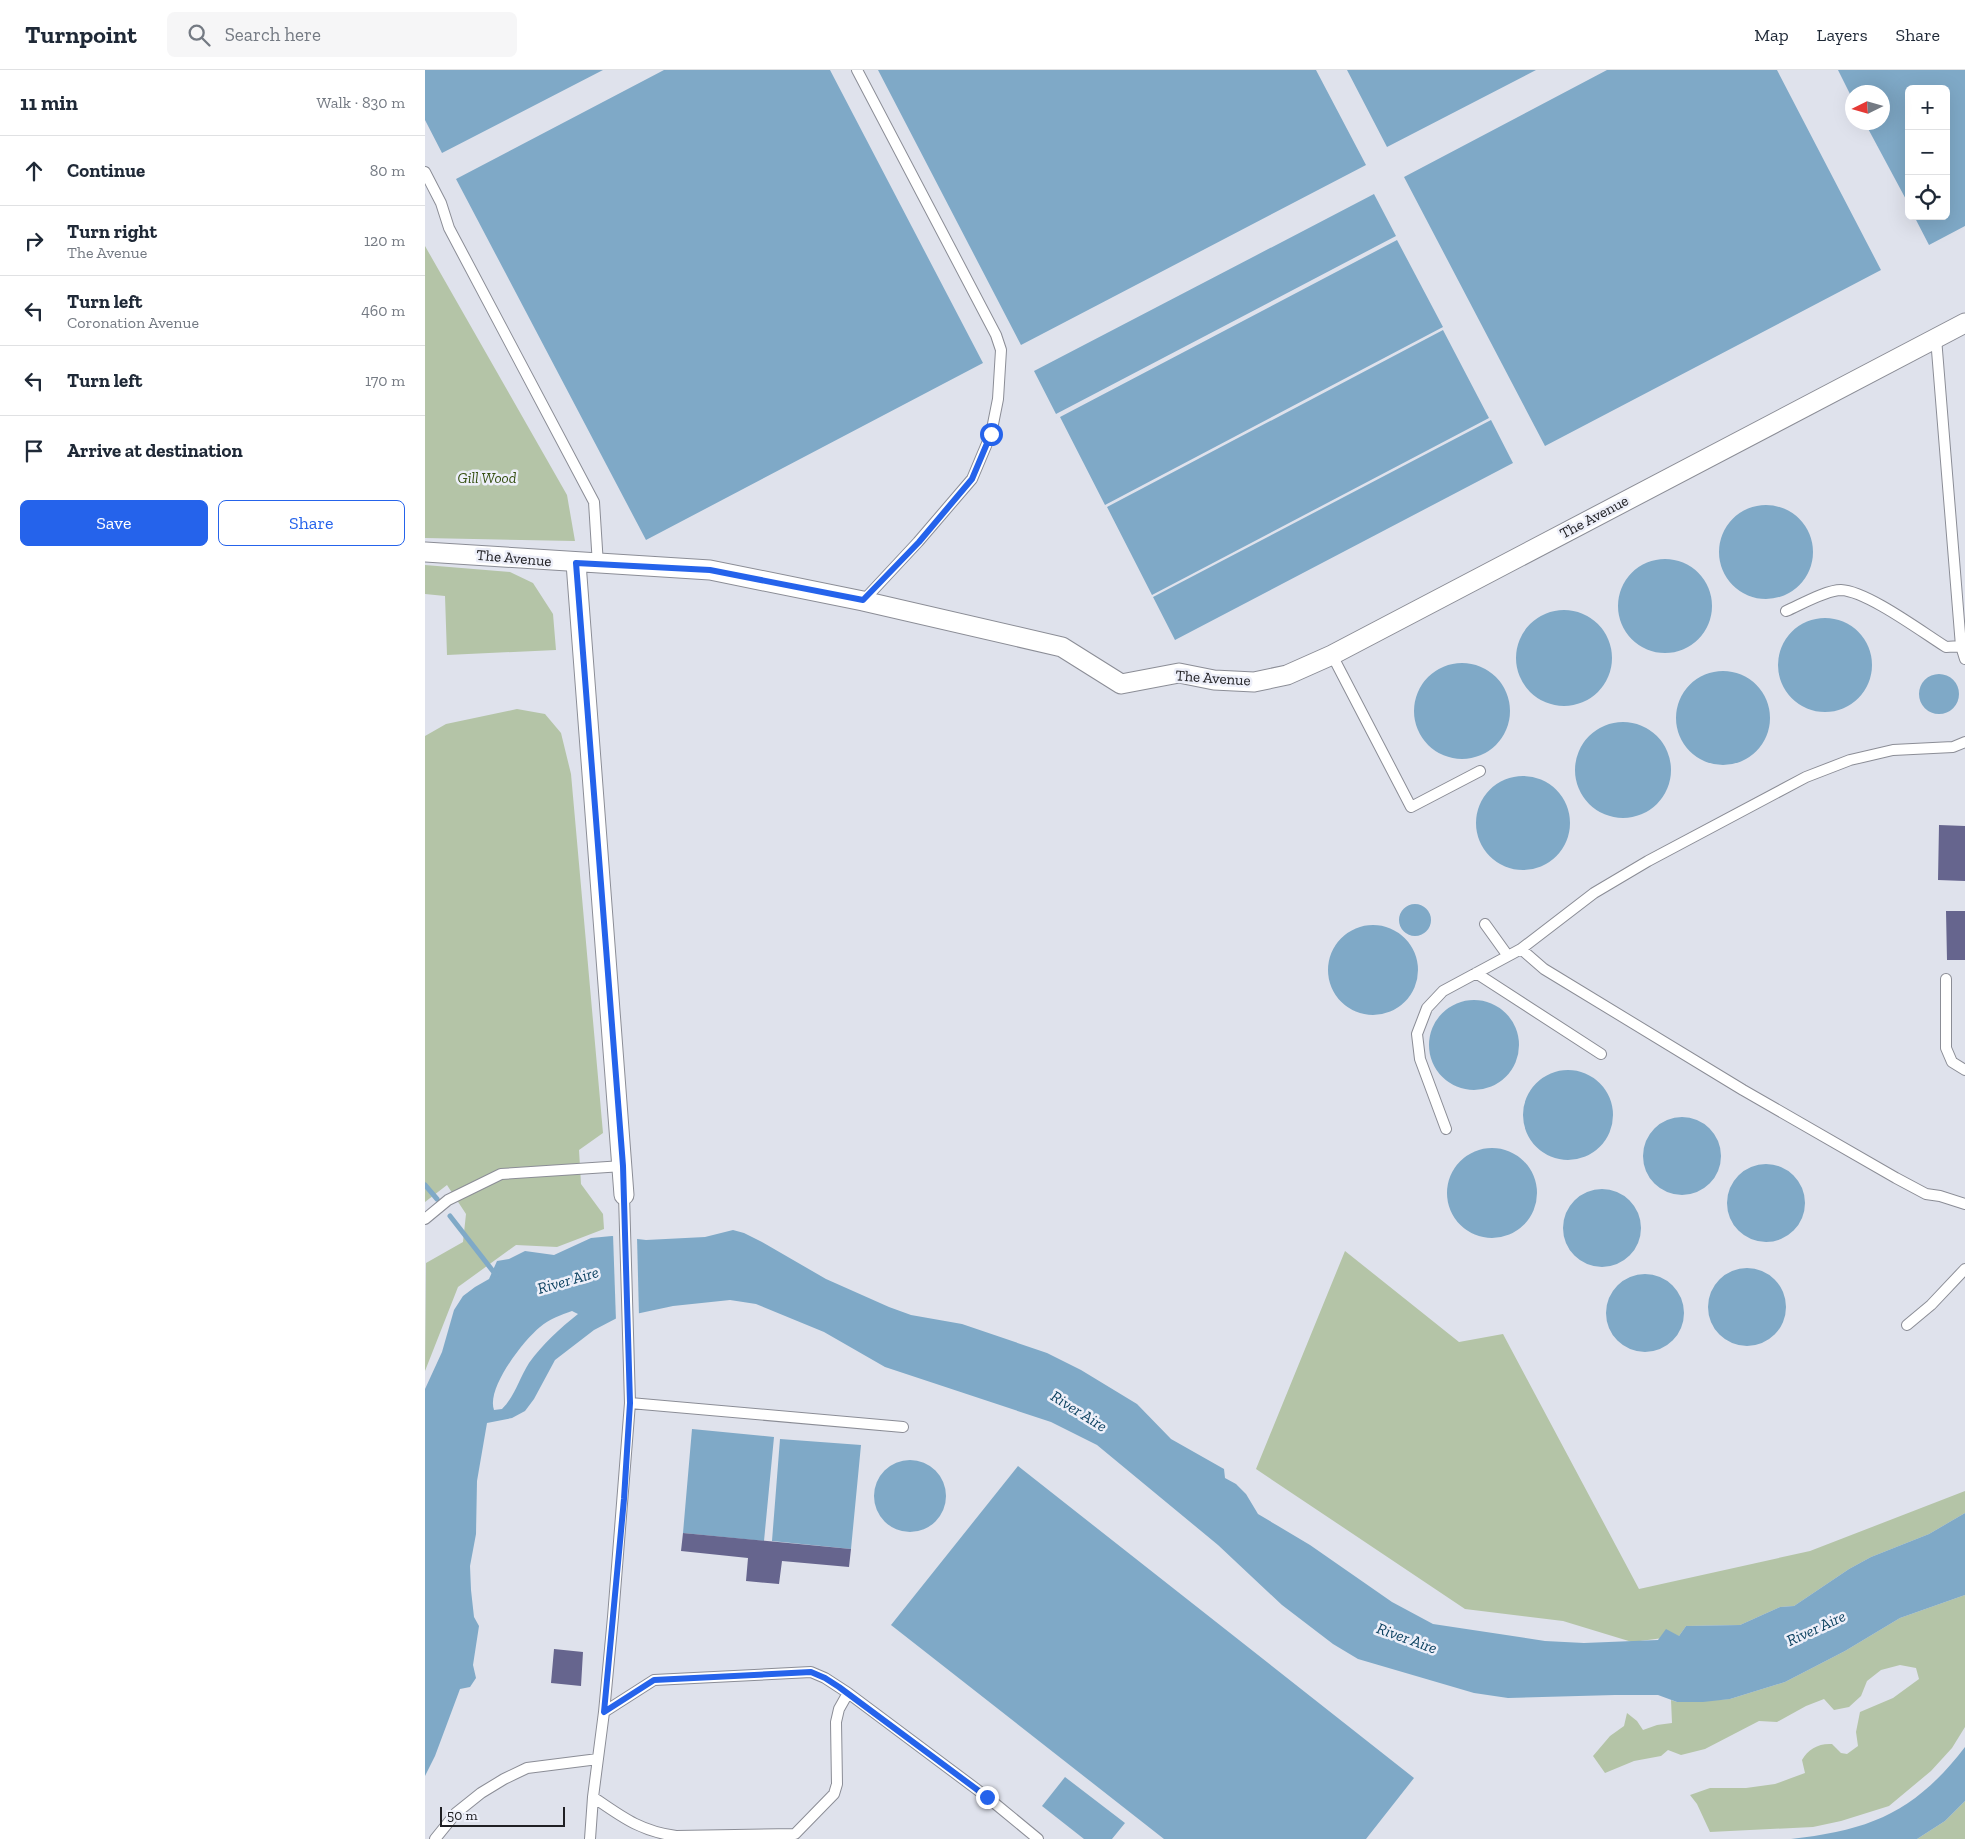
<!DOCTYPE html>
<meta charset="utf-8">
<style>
:root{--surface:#fff;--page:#f6f6f7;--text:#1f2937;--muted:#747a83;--line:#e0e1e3;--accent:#2563eb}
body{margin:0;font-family:"Zilla Slab",serif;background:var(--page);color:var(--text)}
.controls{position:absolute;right:15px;top:15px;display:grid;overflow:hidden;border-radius:8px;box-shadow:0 5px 20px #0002}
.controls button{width:45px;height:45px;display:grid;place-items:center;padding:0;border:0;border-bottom:1px solid var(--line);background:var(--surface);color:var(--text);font:25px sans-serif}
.compass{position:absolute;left:1420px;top:15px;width:45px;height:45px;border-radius:50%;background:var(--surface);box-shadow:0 5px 20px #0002;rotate:265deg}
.scale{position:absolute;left:15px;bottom:12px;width:125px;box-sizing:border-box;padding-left:5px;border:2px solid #202024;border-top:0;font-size:14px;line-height:18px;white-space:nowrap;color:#202024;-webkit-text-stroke:4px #edeff9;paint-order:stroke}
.stop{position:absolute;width:15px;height:15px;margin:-11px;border:4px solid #2563eb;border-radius:50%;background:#fff}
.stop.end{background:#2563eb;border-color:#fff;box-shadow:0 1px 5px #0008}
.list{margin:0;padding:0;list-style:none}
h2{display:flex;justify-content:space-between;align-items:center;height:65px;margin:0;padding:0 20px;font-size:21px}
h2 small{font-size:16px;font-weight:400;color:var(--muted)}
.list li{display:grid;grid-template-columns:32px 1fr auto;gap:15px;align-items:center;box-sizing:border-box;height:70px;padding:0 20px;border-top:1px solid var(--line)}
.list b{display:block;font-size:19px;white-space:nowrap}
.list p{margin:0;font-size:16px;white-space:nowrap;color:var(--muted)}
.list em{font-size:16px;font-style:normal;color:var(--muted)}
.actions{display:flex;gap:10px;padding:15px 20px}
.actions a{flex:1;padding:11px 0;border:1px solid var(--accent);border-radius:8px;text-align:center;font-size:18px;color:var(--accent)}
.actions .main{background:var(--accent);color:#fff}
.icon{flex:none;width:28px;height:28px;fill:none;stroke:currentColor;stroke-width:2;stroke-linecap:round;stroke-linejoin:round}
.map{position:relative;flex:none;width:1540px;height:1769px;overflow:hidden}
header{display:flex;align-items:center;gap:30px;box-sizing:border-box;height:70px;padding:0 25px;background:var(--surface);border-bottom:1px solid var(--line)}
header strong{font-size:24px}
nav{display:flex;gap:28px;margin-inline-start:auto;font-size:18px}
.search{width:350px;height:45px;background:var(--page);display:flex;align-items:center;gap:12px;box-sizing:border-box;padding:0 18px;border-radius:8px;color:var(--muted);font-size:19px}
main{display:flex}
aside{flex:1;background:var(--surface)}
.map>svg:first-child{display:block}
.green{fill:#b4c4a7}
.water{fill:#7fa9c7;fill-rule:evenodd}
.pier{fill:#dfe2ec}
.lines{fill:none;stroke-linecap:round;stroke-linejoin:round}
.stream{stroke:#7fa9c7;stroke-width:5}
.building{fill:#66658e}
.service-casing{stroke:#8b8d96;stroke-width:12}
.minor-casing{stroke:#8b8d96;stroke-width:21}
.service{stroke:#fff;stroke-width:10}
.minor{stroke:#fff;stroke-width:19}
.route{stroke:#2563eb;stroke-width:6}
.labels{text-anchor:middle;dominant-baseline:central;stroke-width:5;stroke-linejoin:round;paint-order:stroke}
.park-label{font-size:15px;font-style:italic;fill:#344f10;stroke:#edeff9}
.street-label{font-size:15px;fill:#202024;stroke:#edeff9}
.water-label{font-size:16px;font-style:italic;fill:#0d4261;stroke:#edeff9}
</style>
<header>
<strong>Turnpoint</strong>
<div class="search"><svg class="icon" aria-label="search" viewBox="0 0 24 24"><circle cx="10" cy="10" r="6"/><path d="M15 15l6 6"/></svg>Search here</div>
<nav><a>Map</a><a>Layers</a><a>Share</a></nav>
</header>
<main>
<aside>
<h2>11 min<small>Walk · 830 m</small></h2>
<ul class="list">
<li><svg class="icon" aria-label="ahead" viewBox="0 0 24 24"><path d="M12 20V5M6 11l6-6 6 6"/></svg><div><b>Continue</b></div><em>80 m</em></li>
<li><svg class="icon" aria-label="right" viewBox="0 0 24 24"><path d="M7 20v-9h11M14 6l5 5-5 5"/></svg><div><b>Turn right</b><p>The Avenue</p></div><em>120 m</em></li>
<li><svg class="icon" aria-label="left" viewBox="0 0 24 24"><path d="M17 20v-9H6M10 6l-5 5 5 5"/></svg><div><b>Turn left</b><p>Coronation Avenue</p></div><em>460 m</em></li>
<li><svg class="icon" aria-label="left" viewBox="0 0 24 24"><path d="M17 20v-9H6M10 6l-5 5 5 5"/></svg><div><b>Turn left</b></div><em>170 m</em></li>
<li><svg class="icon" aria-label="arrive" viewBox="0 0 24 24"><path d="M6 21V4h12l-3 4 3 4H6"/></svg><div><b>Arrive at destination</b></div></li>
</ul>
<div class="actions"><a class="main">Save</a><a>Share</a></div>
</aside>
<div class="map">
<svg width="1540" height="1769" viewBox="0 0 1540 1769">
<rect width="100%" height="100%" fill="#dfe2ec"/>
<path class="green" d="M0 176 142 425 150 471 0 468Z
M0 495 85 502 108 513 128 544 131 580 22 585 20 526 0 524Z
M92 639 120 644 136 663 146 704 178 1063 154 1080 156 1114 178 1144 179 1159 132 1177 91 1175 33 1217 0 1301 1 1193 38 1172 41 1144 22 1115 0 1132V666L21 654Z
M920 1181 1034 1272 1078 1264 1214 1519 1385 1481 1540 1421V1443L1504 1464 1446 1487 1424 1499 1369 1536 1355 1537 1315 1555 1261 1556 1254 1566 1207 1572 1138 1551 1040 1539 831 1399Z
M1540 1525V1657L1527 1678 1506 1701 1464 1736 1416 1751 1388 1757 1285 1762 1272 1734 1265 1725 1285 1718H1321L1350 1714 1380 1703 1377 1690C1383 1679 1394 1673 1407 1674L1416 1683 1422 1684 1433 1676 1431 1662 1435 1642 1468 1628 1494 1609 1491 1598 1475 1595 1456 1600 1442 1611 1436 1626 1424 1637 1409 1640 1399 1629 1381 1636 1352 1652 1334 1651 1280 1679 1256 1685 1243 1680 1236 1686 1209 1691 1180 1703 1168 1686 1185 1666 1199 1656 1202 1643 1212 1651 1218 1660 1232 1655 1247 1653 1246 1630 1252 1632 1305 1629 1360 1612 1420 1581 1475 1548Z
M1540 1731V1769H1492L1520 1751Z"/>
<path class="water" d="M0 0H178L17 83 0 50Z
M239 0H405L558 293 221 470 31 109Z
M453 0H891L941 95 596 275Z
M922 0H1111L962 77Z
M1182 0H1352L1456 200 1120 376 979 107Z
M1413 0H1540V156L1504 175 1489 146H1521V19H1484V135L1440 53 1458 52V22H1428L1427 28Z
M949 124 971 166 631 344 609 301Z
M972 170 1018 257 680 435 635 347Z
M1018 260 1064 348 727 525 682 437Z
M1066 350 1088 393 750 570 728 527Z
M1294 482a47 47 0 1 1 94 0a47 47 0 1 1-94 0Z
M1193 536a47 47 0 1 1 94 0a47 47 0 1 1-94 0Z
M1091 588a48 48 0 1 1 96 0a48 48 0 1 1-96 0Z
M1353 595a47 47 0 1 1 94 0a47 47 0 1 1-94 0Z
M989 641a48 48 0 1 1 96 0a48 48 0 1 1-96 0Z
M1251 648a47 47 0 1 1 94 0a47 47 0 1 1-94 0Z
M1494 624a20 20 0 1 1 40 0a20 20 0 1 1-40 0Z
M1150 700a48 48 0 1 1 96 0a48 48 0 1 1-96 0Z
M1051 753a47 47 0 1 1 94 0a47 47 0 1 1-94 0Z
M974 850a16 16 0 1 1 32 0a16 16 0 1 1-32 0Z
M903 900a45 45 0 1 1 90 0a45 45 0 1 1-90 0Z
M1004 975a45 45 0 1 1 90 0a45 45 0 1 1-90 0Z
M1098 1045a45 45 0 1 1 90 0a45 45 0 1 1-90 0Z
M1218 1086a39 39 0 1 1 78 0a39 39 0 1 1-78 0Z
M1022 1123a45 45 0 1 1 90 0a45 45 0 1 1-90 0Z
M1302 1133a39 39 0 1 1 78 0a39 39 0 1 1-78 0Z
M1138 1158a39 39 0 1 1 78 0a39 39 0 1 1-78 0Z
M308 1160 319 1163 337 1172 401 1209 464 1237 486 1245 537 1254 622 1283 656 1300 712 1334 746 1369 799 1399 800 1408 811 1414 821 1424 833 1444 885 1475 967 1532 1008 1554 1120 1571 1159 1573 1233 1570 1241 1559 1254 1566 1261 1556 1315 1555 1355 1537 1369 1536 1424 1499 1446 1487 1504 1464 1540 1443V1525L1475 1548 1420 1581 1360 1612 1305 1629 1278 1632H1252L1233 1625H1190L1083 1628 1049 1623 933 1589 908 1574 857 1535 793 1475 672 1375 626 1352 460 1297 399 1262 331 1234 305 1230 248 1236 192 1248 169 1260 130 1290 109 1329 100 1341 87 1348 62 1353 52 1411 51 1464 45 1496 46 1520 49 1547 54 1556 48 1595 51 1608 45 1617 35 1619 10 1686 0 1706V1319L17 1282 29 1240 38 1226 50 1217 64 1209 72 1191 84 1189 100 1181 129 1185 166 1168 187 1166 221 1170 280 1167ZM147 1241 153 1244C135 1258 117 1275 104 1293 94 1309 90 1326 77 1339L69 1340C61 1318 99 1270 115 1257 124 1249 136 1245 147 1241Z
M1283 1237a39 39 0 1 1 78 0a39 39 0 1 1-78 0Z
M1181 1243a39 39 0 1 1 78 0a39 39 0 1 1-78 0Z
M267 1359 349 1367 339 1471 258 1463Z
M355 1369 436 1375 426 1479 347 1471Z
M449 1426a36 36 0 1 1 72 0a36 36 0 1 1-72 0Z
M593 1396 989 1708 941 1769H739L466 1555Z
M1540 1677V1731L1520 1751 1492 1769H1366C1446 1760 1490 1742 1540 1677Z
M640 1707 700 1753 687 1769H659L617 1736Z"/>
<path class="pier" d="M188 1164 212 1167 214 1246 191 1251Z"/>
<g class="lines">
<path class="stream" d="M0 1115 12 1129
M25 1146 71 1205"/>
</g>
<path class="building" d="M1514 755 1540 756V811L1513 810Z
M1521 841H1540V890H1522Z
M258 1463 426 1479 424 1497 357 1491 354 1514 321 1511 323 1488 256 1481Z
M129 1579 158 1582 156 1616 126 1613Z"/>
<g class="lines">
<g class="service-casing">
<path id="service" d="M432 0 571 265 576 280 573 329 566 364 547 409 493 472 438 531
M0 102 16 133 24 158 169 432 173 495
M1511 268 1536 576 1540 589
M1361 541C1375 535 1401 520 1416 520 1442 521 1497 562 1521 577L1536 576
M907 585 986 737 1055 701
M1060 854 1083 886
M1096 879 1119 899 1318 1020 1471 1108 1501 1124 1515 1126 1540 1134
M1051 903 1176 984
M1521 909V978L1527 992 1540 1000
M1021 1059 995 989 992 964 1002 938 1018 921 1096 879 1169 823 1223 791 1381 707 1425 690 1468 680 1528 677 1540 672
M0 1149 23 1130 76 1104 198 1096
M1482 1255 1506 1235 1540 1199
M205 1333 478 1357
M179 1642 229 1610 386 1602 400 1608 423 1623 562 1727 613 1769
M168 1727C197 1747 215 1761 251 1766L370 1764 409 1724 412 1714 411 1652 414 1639 423 1623
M10 1769 31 1743 56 1723 79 1709 102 1698 173 1689
M165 1769 168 1727 179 1642 188 1547 205 1333 199 1125"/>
</g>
<g class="minor-casing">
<path id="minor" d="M0 482 285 500 438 531 637 577 696 614 754 603 789 610 829 612 862 605 907 585 1540 253
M151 493 199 1125"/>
</g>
<use href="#service" class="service"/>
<use href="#minor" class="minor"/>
</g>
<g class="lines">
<path class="route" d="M562 1727 414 1617 400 1608 386 1602 229 1610 179 1642 199 1429 205 1333 198 1096 151 493 285 500 438 530 494 472 547 409 566 364"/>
</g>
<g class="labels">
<g class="park-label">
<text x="62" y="408">Gill Wood</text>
</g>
<g class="street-label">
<text transform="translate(1169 447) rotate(-28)">The Avenue</text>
<text transform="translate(89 488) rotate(5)">The Avenue</text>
<text transform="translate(788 608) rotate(4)">The Avenue</text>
</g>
<g class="water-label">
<text transform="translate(143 1210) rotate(-16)">River Aire</text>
<text transform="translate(654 1341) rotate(32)">River Aire</text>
<text transform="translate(1391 1558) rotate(-25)">River Aire</text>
<text transform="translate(982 1568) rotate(20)">River Aire</text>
</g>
</g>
</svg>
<div class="controls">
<button>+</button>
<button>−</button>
<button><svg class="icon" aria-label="locate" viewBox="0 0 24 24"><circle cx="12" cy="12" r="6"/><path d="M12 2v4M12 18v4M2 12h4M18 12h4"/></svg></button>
</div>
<svg class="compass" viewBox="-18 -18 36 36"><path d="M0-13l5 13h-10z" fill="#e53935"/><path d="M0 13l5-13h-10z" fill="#747a83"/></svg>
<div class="scale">50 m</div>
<div class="stop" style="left:566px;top:364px"></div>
<div class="stop end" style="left:562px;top:1727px"></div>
</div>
</main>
